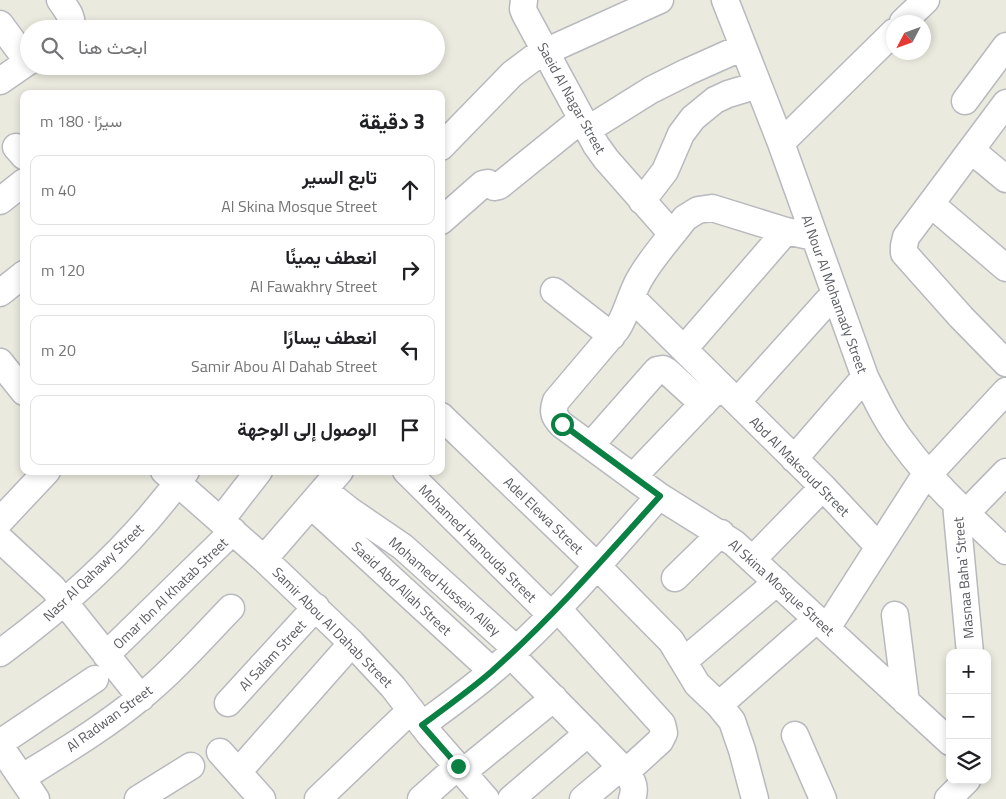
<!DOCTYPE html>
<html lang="ar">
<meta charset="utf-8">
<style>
:root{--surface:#fff;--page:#f2f2f2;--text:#202124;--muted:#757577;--line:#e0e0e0}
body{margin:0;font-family:"Titillium Web",Vazirmatn,sans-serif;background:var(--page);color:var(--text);direction:rtl}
.controls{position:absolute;right:15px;bottom:15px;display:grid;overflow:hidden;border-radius:10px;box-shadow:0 2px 8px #0003}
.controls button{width:45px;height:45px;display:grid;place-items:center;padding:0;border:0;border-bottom:1px solid var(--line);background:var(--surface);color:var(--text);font:25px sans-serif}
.compass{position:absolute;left:886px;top:15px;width:45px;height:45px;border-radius:50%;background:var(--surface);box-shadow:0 2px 8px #0003;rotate:229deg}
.stop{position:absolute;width:15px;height:15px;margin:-11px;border:4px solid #0b8043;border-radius:50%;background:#fff}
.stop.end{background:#0b8043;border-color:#fff;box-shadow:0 1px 5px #0008}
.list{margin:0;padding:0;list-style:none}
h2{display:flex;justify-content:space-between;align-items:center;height:65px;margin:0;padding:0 20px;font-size:21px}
h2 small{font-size:16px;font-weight:400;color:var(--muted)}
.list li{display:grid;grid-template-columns:32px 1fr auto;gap:15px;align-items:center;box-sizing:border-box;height:70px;margin:0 10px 10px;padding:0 10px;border:1px solid var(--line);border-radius:10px}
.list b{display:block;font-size:19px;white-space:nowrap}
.list p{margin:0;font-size:16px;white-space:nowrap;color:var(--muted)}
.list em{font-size:16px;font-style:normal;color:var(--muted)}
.icon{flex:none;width:28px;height:28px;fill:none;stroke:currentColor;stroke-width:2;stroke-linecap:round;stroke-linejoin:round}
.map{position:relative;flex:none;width:1006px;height:799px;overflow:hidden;direction:ltr}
.search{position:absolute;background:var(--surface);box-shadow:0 2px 8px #0003;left:20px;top:20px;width:425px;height:55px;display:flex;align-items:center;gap:12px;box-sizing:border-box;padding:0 18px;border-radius:28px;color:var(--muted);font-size:19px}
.panel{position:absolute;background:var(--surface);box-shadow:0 2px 8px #0003;left:20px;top:90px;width:425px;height:385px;border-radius:10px;direction:rtl}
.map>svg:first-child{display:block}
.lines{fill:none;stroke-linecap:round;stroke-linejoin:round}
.minor-casing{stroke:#b7b9be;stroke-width:29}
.minor{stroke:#fff;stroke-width:26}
.route{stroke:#0b8043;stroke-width:6}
.labels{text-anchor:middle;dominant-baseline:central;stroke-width:4;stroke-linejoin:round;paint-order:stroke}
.street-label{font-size:14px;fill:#585b60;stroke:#fff}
</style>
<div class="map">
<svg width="1006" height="799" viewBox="0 0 1006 799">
<rect width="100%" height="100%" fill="#ebeadf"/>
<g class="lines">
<g class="minor-casing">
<path id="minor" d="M60 0C66 9 74 17 71 29
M524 0 523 9 525 14 596 145 606 159 672 234
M725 0 781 143 865 377C876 399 887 423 903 443 932 483 970 517 1006 551
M903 22 926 0
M0 24 28 62
M0 81 29 61
M965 101 1006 46
M1006 103 906 237 904 246V253L961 317 1006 363
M587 130 651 90 687 72 743 47
M781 143 894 32
M16 147 24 156
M441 147 512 74 536 56 660 0
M971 150 1006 179
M0 201 24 182
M642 201 665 171 681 134 693 118 715 100 728 94 758 85
M931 204 1006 268
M441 221 483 184 488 183 494 187 499 186 582 119
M814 237 786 231 712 208 698 210 685 218C670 238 651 258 639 280 630 296 627 314 617 329L556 401C552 412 554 417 562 425L659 496 734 543 950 742
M554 291 612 336
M0 293 24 274
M632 298 823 487 879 547
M684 349 786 231
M0 362 24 392
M737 402 834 294
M441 416 597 566 671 641 697 684 719 705 732 721 742 750 755 799
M591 445 657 370 663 369 668 372 703 404
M794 459 865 377
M164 471 264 559 352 643 393 687 430 735 486 799
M406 471 551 615
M929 474 1006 391
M633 477 715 391
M324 490 349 510 403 547 516 649
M956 504 970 653
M311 505 492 671
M966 513 1006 472
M221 520 259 471
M0 521 47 471
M0 539 53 588 141 698
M264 559 340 471
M753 559 823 487
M675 578 721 533
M557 608 662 724 664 733 660 741 626 772
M895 615 906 702
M827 628 927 472
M0 653C68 603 137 540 186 471
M510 654 626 772C633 781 636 788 632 799
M106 655 233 531
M684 661 777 582
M228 703 316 607
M719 705 817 619
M422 725C445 708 469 691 491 672 553 619 606 556 659 496
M795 735 823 799
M0 743 95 679
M0 746 36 799
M220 752 262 799
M238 772 352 643
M463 772 554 698
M23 777C63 752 105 727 141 697 174 670 202 638 231 608
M138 799 191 766
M318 799 411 710
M421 799 458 766
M511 799 588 733
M583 799 621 767
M948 799 967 780"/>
</g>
<use href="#minor" class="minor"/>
</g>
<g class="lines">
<path class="route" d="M458 766 422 725C445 708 469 691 491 672 552 618 606 556 660 496L562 424"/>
</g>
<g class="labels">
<g class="street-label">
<text transform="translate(572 98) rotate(61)">Saeid Al Nagar Street</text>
<text transform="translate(835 294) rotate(70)">Al Nour Al Mohamady Street</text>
<text transform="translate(800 466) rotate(45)">Abd Al Maksoud Street</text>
<text transform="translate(544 515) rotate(44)">Adel Elewa Street</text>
<text transform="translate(478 543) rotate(45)">Mohamed Hamouda Street</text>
<text transform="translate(93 572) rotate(-44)">Nasr Al Qahawy Street</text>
<text transform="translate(963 578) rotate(-95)">Masnaa Baha' Street</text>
<text transform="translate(445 586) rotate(41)">Mohamed Hussein Alley</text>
<text transform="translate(782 587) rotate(42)">Al Skina Mosque Street</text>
<text transform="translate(402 588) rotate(43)">Saeid Abd Allah Street</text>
<text transform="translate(170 593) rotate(-44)">Omar Ibn Al Khatab Street</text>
<text transform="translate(333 627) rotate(45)">Samir Abou Al Dahab Street</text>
<text transform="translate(272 655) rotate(-47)">Al Salam Street</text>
<text transform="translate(109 718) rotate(-36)">Al Radwan Street</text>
</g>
</g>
</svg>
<div class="controls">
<button>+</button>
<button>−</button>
<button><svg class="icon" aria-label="layers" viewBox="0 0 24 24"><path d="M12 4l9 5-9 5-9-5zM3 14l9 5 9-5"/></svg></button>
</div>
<svg class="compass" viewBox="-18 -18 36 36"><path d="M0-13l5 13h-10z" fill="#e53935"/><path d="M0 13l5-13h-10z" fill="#757577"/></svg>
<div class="stop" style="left:562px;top:424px"></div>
<div class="stop end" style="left:458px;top:766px"></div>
<div class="search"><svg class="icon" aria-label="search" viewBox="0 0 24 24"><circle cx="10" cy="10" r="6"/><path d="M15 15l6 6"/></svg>ابحث هنا</div>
<section class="panel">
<h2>3 دقيقة<small>سيرًا · 180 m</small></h2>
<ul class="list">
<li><svg class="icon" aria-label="ahead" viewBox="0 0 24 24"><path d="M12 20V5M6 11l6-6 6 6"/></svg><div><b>تابع السير</b><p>Al Skina Mosque Street</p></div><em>40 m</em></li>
<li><svg class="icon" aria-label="right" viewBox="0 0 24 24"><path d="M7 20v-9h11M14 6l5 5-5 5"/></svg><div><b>انعطف يمينًا</b><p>Al Fawakhry Street</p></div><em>120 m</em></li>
<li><svg class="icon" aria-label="left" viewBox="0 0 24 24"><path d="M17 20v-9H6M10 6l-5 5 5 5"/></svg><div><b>انعطف يسارًا</b><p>Samir Abou Al Dahab Street</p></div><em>20 m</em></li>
<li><svg class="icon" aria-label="arrive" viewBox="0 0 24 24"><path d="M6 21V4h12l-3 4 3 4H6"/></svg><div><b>الوصول إلى الوجهة</b></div></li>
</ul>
</section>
</div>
